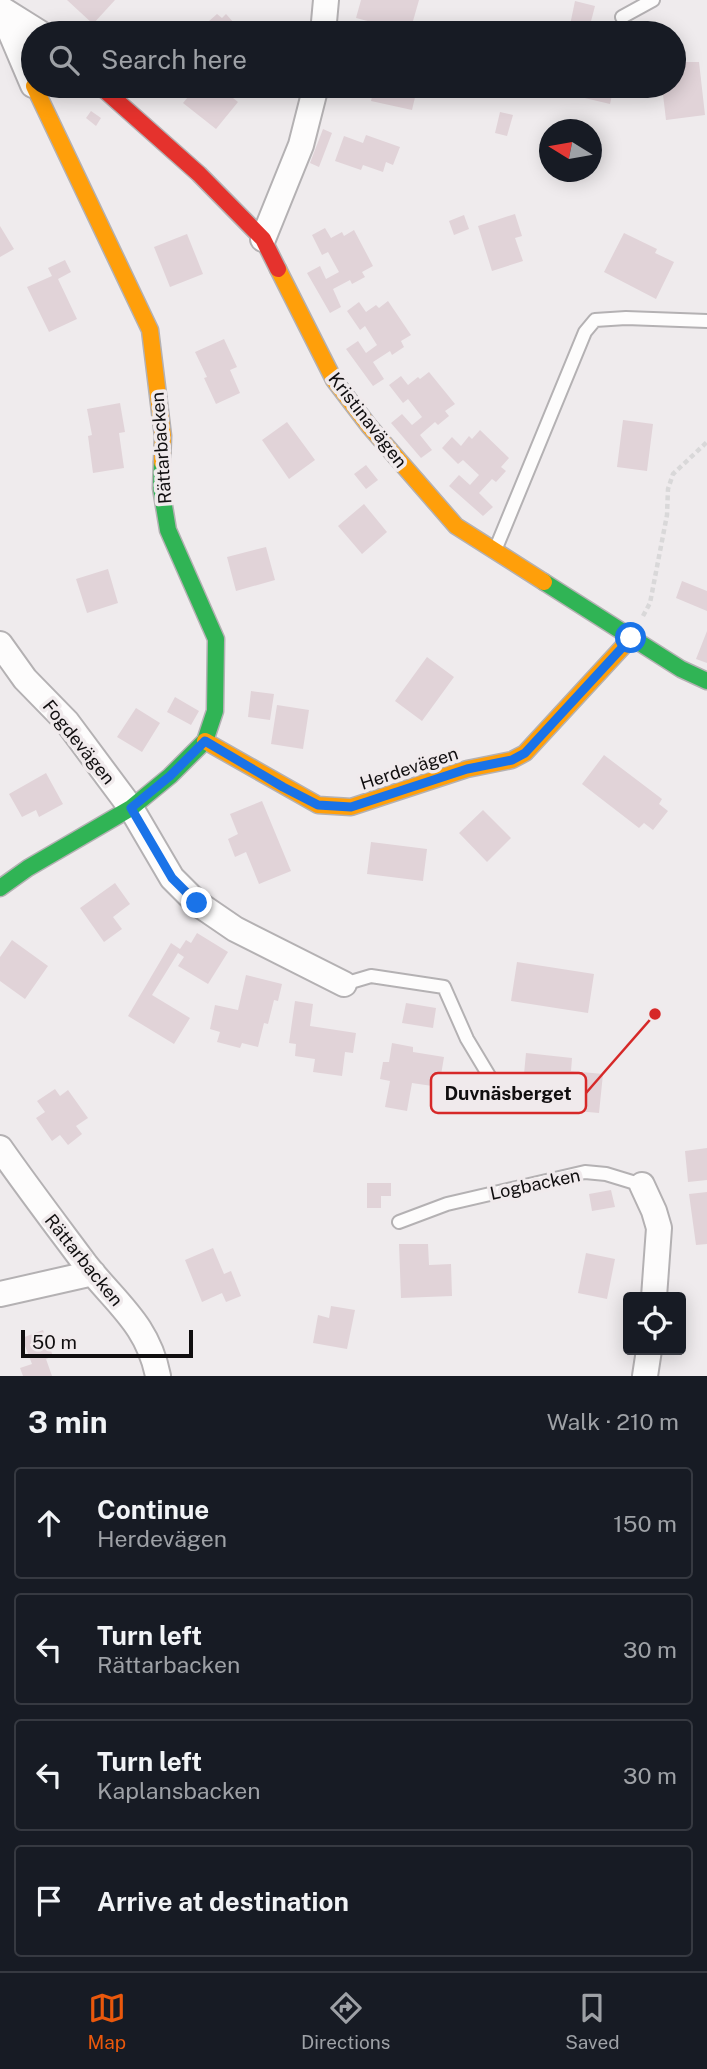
<!DOCTYPE html>
<meta charset="utf-8">
<style>
:root{--surface:#171b24;--page:#20242c;--text:#f1f3f6;--muted:#9ea1a6;--line:#363941;--accent:#ea580c}
body{margin:0;font-family:"Public Sans",sans-serif;background:var(--page);color:var(--text)}
.controls{position:absolute;right:21px;bottom:21px;display:grid;overflow:hidden;border-radius:7px;box-shadow:0 4px 18px #0003}
.controls button{width:63px;height:63px;display:grid;place-items:center;padding:0;border:0;border-bottom:2px solid var(--line);background:var(--surface);color:var(--text);font:35px sans-serif}
.compass{position:absolute;left:539px;top:119px;width:63px;height:63px;border-radius:50%;background:var(--surface);box-shadow:0 4px 18px #0003;rotate:281deg}
.scale{position:absolute;left:21px;bottom:18px;width:172px;box-sizing:border-box;padding-left:7px;border:4px solid #100e0f;border-top:0;font-size:19px;line-height:24px;white-space:nowrap;color:#100e0f;-webkit-text-stroke:5px #f0eaec;paint-order:stroke}
.stop{position:absolute;width:21px;height:21px;margin:-16px;border:5px solid #1a73e8;border-radius:50%;background:#fff}
.stop.end{background:#1a73e8;border-color:#fff;box-shadow:0 2px 7px #0008}
.list{margin:0;padding:0;list-style:none}
h2{display:flex;justify-content:space-between;align-items:center;height:91px;margin:0;padding:0 28px;font-size:30px}
h2 small{font-size:23px;font-weight:400;color:var(--muted)}
.list li{display:grid;grid-template-columns:46px 1fr auto;gap:21px;align-items:center;box-sizing:border-box;height:112px;margin:0 14px 14px;padding:0 14px;border:2px solid var(--line);border-radius:7px}
.list b{display:block;font-size:26px;white-space:nowrap}
.list p{margin:0;font-size:23px;white-space:nowrap;color:var(--muted)}
.list em{font-size:23px;font-style:normal;color:var(--muted)}
.icon{flex:none;width:38px;height:38px;fill:none;stroke:currentColor;stroke-width:2;stroke-linecap:round;stroke-linejoin:round}
.map{position:relative;flex:none;width:707px;height:1376px;overflow:hidden}
.search{position:absolute;background:var(--surface);box-shadow:0 4px 18px #0003;left:21px;right:21px;top:21px;height:77px;display:flex;align-items:center;gap:18px;box-sizing:border-box;padding:0 24px;border-radius:38px;color:var(--muted);font-size:26px}
.sheet{height:595px;background:var(--surface)}
nav{display:flex;justify-content:space-around;align-items:center;box-sizing:border-box;height:98px;border-top:2px solid var(--line);background:var(--surface);font-size:19px;color:var(--muted)}
nav a{display:grid;justify-items:center;gap:4px}
nav .on{color:var(--accent)}
.map>svg:first-child{display:block}
.building{fill:#e1d3d8}
.lines{fill:none;stroke-linecap:round;stroke-linejoin:round}
.lane-casing{stroke:#b4b1b3;stroke-width:16}
.street-casing{stroke:#b4b1b3;stroke-width:28}
.fast-casing{stroke:#b4b1b3;stroke-width:19}
.slow-casing{stroke:#b4b1b3;stroke-width:19}
.jam-casing{stroke:#b4b1b3;stroke-width:19}
.path{stroke:#d9d8d9;stroke-width:4.5;stroke-dasharray:5 3.5;stroke-linecap:butt}
.lane{stroke:#fdfcfc;stroke-width:12}
.street{stroke:#fdfcfc;stroke-width:24}
.fast{stroke:#30b455;stroke-width:16}
.slow{stroke:#ff9f0a;stroke-width:16}
.jam{stroke:#e5322d;stroke-width:16}
.route{stroke:#1a73e8;stroke-width:9}
.labels{text-anchor:middle;dominant-baseline:central;stroke-width:7;stroke-linejoin:round;paint-order:stroke}
.street-label{font-size:18px;fill:#100e0f;stroke:#f0eaec}
.leader{fill:none;stroke:#d62828;stroke-width:2.5}
.callout-dot{fill:#d62828;stroke:#f0eaec;stroke-width:2.5}
.callout{fill:#f0eaec;stroke:#d62828;stroke-width:2.5}
.callout-label{font-size:19px;text-anchor:middle;font-weight:bold;fill:#100e0f}
</style>
<div class="map">
<svg width="707" height="1376" viewBox="0 0 707 1376">
<rect width="100%" height="100%" fill="#efebed"/>
<path class="building" d="M67 0H115L93 24Z
M361 0H419L411 28 384 21 383 25 356 18Z
M575 1 595 6 589 29 570 25Z
M217 14 222 18 226 14 243 33H205L200 29Z
M682 62H699L705 115 666 120 662 86H674V63Z
M197 86H218L238 102 216 129 183 103Z
M345 86H406L405 91 416 93 412 110 371 101 373 93Z
M552 86H614L610 104 551 90Z
M91 111 101 118 96 126 86 118Z
M500 112 513 115 507 136 495 133Z
M323 129 332 133 319 167 310 163Z
M366 135 400 147 393 165 386 162 383 172 363 165 361 170 335 161 344 136 363 143Z
M515 214 522 236 515 238 523 261 492 271 478 226Z
M464 215 469 229 454 235 449 221Z
M0 226 14 249 0 257Z
M325 228 331 238 342 232 344 236 354 230 373 266 362 272 365 277 352 284 350 280 333 289 341 307 330 313 307 273 320 266 326 279 339 272 328 252 322 255 312 235Z
M624 233 657 249 655 253 674 262 656 299 604 272Z
M187 234 203 274 170 287 154 247Z
M65 260 71 272 58 279 77 319 49 332 27 287 52 276 48 268Z
M388 301 411 335 401 341 404 347 392 355 390 351 373 362 384 379 373 386 346 349 358 341 366 353 377 345 365 326 360 330 347 311 359 302 366 312 376 305 379 308Z
M224 339 237 367 230 370 240 393 216 404 204 378 207 377 195 352Z
M429 372 455 404 445 411 449 416 438 425 435 422 420 435 432 450 421 458 391 423 402 414 412 425 422 417 408 399 403 403 389 385 401 376 408 385 418 377 420 379Z
M120 403 125 432 119 433 124 468 93 473 88 436 92 435 87 409Z
M623 420 653 424 647 471 617 467Z
M287 422 315 460 289 479 262 440Z
M480 430 509 458 501 467 506 471 496 482 492 479 479 493 493 507 483 516 449 486 459 475 470 485 479 475 463 460 458 464 442 448 452 437 461 446 469 436 472 439Z
M366 465 378 480 366 489 354 474Z
M364 504 387 532 362 554 338 526Z
M266 547 275 580 236 591 227 557Z
M108 569 118 603 87 613 76 579Z
M682 581 707 591V611L676 598Z
M707 631V663L696 659Z
M427 657 454 677 422 721 395 701Z
M251 691 274 694 270 720 248 717Z
M175 697 199 711 191 725 167 712Z
M277 705 309 710 303 749 271 744Z
M136 708 160 723 142 752 117 737Z
M604 755 662 799 659 804 668 811 653 830 644 823 639 828 582 784Z
M46 773 63 804 39 817 36 810 22 817 9 794Z
M262 801 291 871 259 884 246 852 235 857 228 839 238 834 230 814Z
M483 810 511 838 487 862 459 833Z
M371 842 427 849 423 881 367 874Z
M115 883 130 904 113 917 122 929 104 942 80 908Z
M197 933 228 952 208 984 178 966 184 957 178 953 152 995 190 1018 174 1044 128 1016 171 943 180 949 186 940 191 943Z
M12 940 48 966 25 999 0 981V957Z
M517 962 594 974 588 1013 511 1001Z
M246 975 282 984 278 1001 274 1000 268 1024 264 1023 258 1047 242 1043 240 1048 217 1042 220 1032 210 1029 215 1005 238 1010Z
M295 1001 313 1004 310 1026 356 1033 353 1053 345 1052 342 1076 313 1072 315 1059 295 1056 296 1044 289 1043Z
M406 1003 436 1008 433 1028 402 1023Z
M392 1043 413 1047V1052L444 1057 439 1087 412 1083 407 1111 385 1107 390 1081 380 1079 383 1062H389Z
M526 1053 572 1058 571 1071 603 1074 599 1113 521 1106Z
M55 1089 60 1096 68 1090 88 1118 76 1126 82 1134 68 1145 60 1135 52 1141 36 1118 45 1112 37 1101Z
M707 1148V1180L688 1182 685 1151Z
M367 1183H391V1196H381V1208H367Z
M611 1190 615 1207 592 1211 589 1194Z
M707 1192V1244L696 1245 689 1194Z
M399 1244H428L429 1265 451 1264 452 1296 401 1298Z
M213 1248 224 1274 231 1271 241 1296 226 1302 222 1293 202 1302 185 1260Z
M586 1253 615 1259 607 1299 578 1293Z
M331 1306 355 1310 347 1349 313 1343 318 1315 329 1318Z
M43 1330 53 1356 46 1359 52 1376H23L20 1368 32 1364 22 1338Z"/>
<g class="lines">
<g class="lane-casing">
<path id="lane" d="M622 17 653 0
M496 548 585 332 595 320 626 318 707 321
M344 984 371 976 444 987 467 1039 497 1089
M399 1222 447 1204 585 1172 606 1174 642 1185"/>
</g>
<g class="street-casing">
<path id="street" d="M0 8 40 33
M1 10 33 85
M323 33 326 0
M263 239 301 145 316 86
M0 644 25 679 67 722 131 808 172 878 197 903 235 929 344 984
M0 1148C28 1188 57 1226 86 1265 117 1304 148 1325 158 1376
M642 1185 654 1211 659 1228 654 1297
M0 1294 93 1273
M645 1376 649 1350"/>
</g>
<g class="fast-casing">
<path id="fast" d="M544 582 681 669 707 681
M0 888 28 868 131 808 170 776 205 741 215 711 216 639 168 530 161 488 162 462"/>
</g>
<g class="slow-casing">
<path id="slow" d="M34 86 150 330 163 436 162 462
M278 269 334 380 369 426 456 526 544 582
M205 741 318 805 351 807 467 769 512 760 525 753 631 638"/>
</g>
<g class="jam-casing">
<path id="jam" d="M100 86 199 174 263 239 278 269"/>
</g>
<path class="path" d="M643 616 650 603 667 515 668 489 673 474 707 442"/>
<use href="#lane" class="lane"/>
<use href="#street" class="street"/>
<use href="#fast" class="fast"/>
<use href="#slow" class="slow"/>
<use href="#jam" class="jam"/>
</g>
<g class="lines">
<path class="route" d="M197 903 172 878 131 808 170 776 205 741 283 787 318 805 351 807 467 769 512 760 525 753 631 638"/>
</g>
<g class="labels">
<g class="street-label">
<text transform="translate(368 420) rotate(52)">Kristinavägen</text>
<text transform="translate(161 448) rotate(-94)">Rättarbacken</text>
<text transform="translate(79 742) rotate(51)">Fogdevägen</text>
<text transform="translate(409 768) rotate(-18)">Herdevägen</text>
<text transform="translate(535 1184) rotate(-12)">Logbacken</text>
<text transform="translate(84 1260) rotate(51)">Rättarbacken</text>
</g>
</g>
<path class="leader" d="M655 1014L586 1093"/>
<circle class="callout-dot" cx="655" cy="1014" r="7"/>
<rect class="callout" x="431" y="1073" width="155" height="40" rx="7"/>
<g class="callout-label">
<text x="508" y="1100">Duvnäsberget</text>
</g>
</svg>
<div class="controls">
<button><svg class="icon" aria-label="locate" viewBox="0 0 24 24"><circle cx="12" cy="12" r="6"/><path d="M12 2v4M12 18v4M2 12h4M18 12h4"/></svg></button>
</div>
<svg class="compass" viewBox="-18 -18 36 36"><path d="M0-13l5 13h-10z" fill="#e53935"/><path d="M0 13l5-13h-10z" fill="#9ea1a6"/></svg>
<div class="scale">50 m</div>
<div class="stop" style="left:631px;top:638px"></div>
<div class="stop end" style="left:197px;top:903px"></div>
<div class="search"><svg class="icon" aria-label="search" viewBox="0 0 24 24"><circle cx="10" cy="10" r="6"/><path d="M15 15l6 6"/></svg>Search here</div>
</div>
<section class="sheet">
<h2>3 min<small>Walk · 210 m</small></h2>
<ul class="list">
<li><svg class="icon" aria-label="ahead" viewBox="0 0 24 24"><path d="M12 20V5M6 11l6-6 6 6"/></svg><div><b>Continue</b><p>Herdevägen</p></div><em>150 m</em></li>
<li><svg class="icon" aria-label="left" viewBox="0 0 24 24"><path d="M17 20v-9H6M10 6l-5 5 5 5"/></svg><div><b>Turn left</b><p>Rättarbacken</p></div><em>30 m</em></li>
<li><svg class="icon" aria-label="left" viewBox="0 0 24 24"><path d="M17 20v-9H6M10 6l-5 5 5 5"/></svg><div><b>Turn left</b><p>Kaplansbacken</p></div><em>30 m</em></li>
<li><svg class="icon" aria-label="arrive" viewBox="0 0 24 24"><path d="M6 21V4h12l-3 4 3 4H6"/></svg><div><b>Arrive at destination</b></div></li>
</ul>
</section>
<nav>
<a class="on"><svg class="icon" aria-label="map" viewBox="0 0 24 24"><path d="M3 6l6-2 6 2 6-2v14l-6 2-6-2-6 2zM9 4v14M15 6v14"/></svg>Map</a>
<a><svg class="icon" aria-label="directions" viewBox="0 0 24 24"><path d="M12 3l9 9-9 9-9-9zM9 14v-3h6M13 9l2 2-2 2"/></svg>Directions</a>
<a><svg class="icon" aria-label="saved" viewBox="0 0 24 24"><path d="M7 4h10v16l-5-4-5 4z"/></svg>Saved</a>
</nav>
